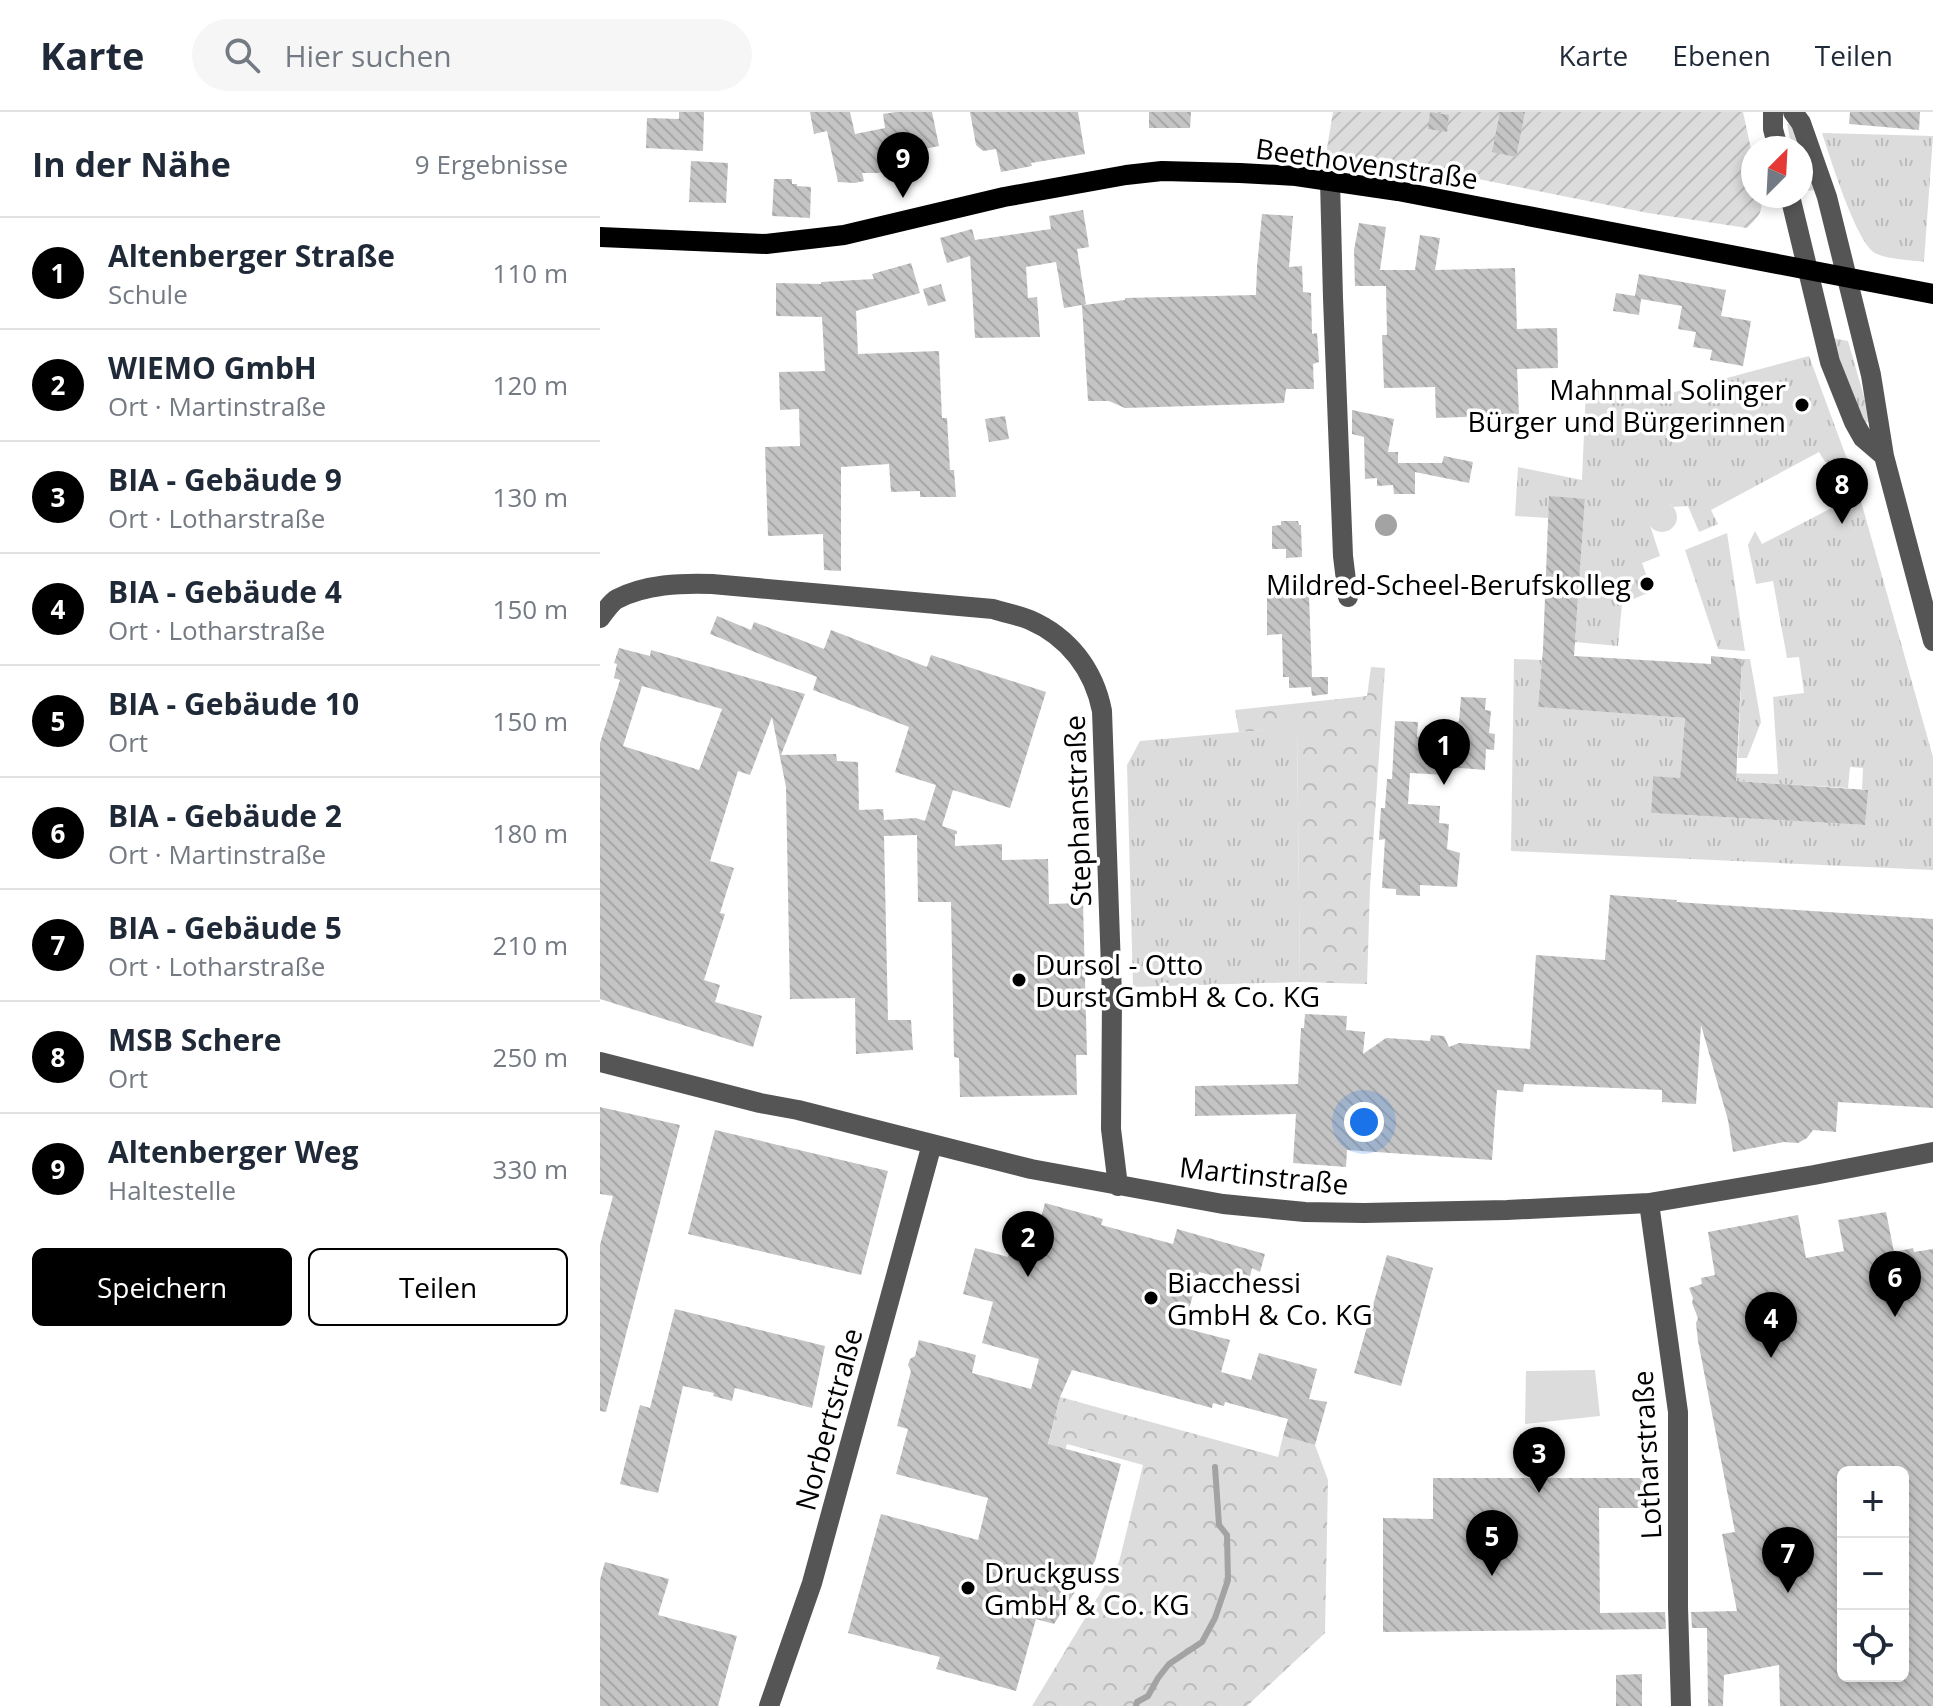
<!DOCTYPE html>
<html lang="de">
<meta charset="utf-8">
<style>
:root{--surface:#fff;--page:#f6f6f7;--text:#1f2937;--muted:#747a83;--line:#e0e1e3;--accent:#000}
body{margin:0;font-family:"Open Sans",sans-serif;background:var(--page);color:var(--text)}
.controls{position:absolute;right:24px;bottom:24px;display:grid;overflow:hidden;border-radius:12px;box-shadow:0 4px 12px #0003}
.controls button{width:72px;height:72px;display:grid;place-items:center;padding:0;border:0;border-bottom:2px solid var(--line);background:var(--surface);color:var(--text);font:40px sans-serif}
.compass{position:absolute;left:1141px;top:24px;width:72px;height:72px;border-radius:50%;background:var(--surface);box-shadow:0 4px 12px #0003;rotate:24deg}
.you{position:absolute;left:764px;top:1010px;width:28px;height:28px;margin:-20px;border:6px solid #fff;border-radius:50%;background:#1a73e8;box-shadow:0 0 0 12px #1a73e833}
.badge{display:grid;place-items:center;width:52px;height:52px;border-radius:50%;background:var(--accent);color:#fff;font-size:26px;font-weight:700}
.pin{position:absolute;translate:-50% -66px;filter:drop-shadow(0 2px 4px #0008)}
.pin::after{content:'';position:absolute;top:42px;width:28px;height:24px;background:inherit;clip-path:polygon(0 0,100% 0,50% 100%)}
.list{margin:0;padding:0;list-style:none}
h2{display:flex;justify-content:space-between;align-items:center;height:104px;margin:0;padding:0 32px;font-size:34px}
h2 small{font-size:26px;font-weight:400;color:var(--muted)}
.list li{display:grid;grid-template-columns:52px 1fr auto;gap:24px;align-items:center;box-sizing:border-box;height:112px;padding:0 32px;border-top:2px solid var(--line)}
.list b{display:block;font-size:30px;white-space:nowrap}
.list p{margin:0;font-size:26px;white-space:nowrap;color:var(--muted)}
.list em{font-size:26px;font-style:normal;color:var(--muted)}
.actions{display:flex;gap:16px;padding:24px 32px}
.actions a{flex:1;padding:18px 0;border:2px solid var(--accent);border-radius:12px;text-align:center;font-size:28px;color:var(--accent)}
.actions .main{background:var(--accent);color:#fff}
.icon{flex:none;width:44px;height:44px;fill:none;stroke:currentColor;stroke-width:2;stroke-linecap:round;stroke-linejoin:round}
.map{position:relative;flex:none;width:1333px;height:1594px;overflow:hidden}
header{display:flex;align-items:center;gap:48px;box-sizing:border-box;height:112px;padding:0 40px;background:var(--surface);border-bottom:2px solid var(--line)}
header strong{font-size:38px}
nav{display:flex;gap:44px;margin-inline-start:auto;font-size:28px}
.search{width:560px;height:72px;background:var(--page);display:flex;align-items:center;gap:20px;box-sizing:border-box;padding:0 28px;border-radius:44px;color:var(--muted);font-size:30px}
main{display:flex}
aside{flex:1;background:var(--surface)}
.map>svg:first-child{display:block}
.grass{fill:url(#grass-tufts)}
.forest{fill:url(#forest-crowns)}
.park{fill:#dcdcdc}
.garden{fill:url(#garden-furrows)}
.water{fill:#a3a3a3}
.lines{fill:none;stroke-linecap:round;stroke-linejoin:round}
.stream{stroke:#a3a3a3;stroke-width:6}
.building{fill:url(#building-back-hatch);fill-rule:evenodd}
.minor{stroke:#555;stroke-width:20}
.major{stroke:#000;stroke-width:20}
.poi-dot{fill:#000;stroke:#fff;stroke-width:3}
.labels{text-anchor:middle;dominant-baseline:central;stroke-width:7;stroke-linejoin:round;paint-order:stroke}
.street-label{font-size:28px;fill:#000;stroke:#fff}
.poi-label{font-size:28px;fill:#000;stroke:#fff;text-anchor:start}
</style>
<header>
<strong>Karte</strong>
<div class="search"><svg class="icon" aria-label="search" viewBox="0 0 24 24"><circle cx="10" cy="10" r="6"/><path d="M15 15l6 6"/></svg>Hier suchen</div>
<nav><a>Karte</a><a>Ebenen</a><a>Teilen</a></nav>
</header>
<main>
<aside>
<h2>In der Nähe<small>9 Ergebnisse</small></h2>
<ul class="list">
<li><span class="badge">1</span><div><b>Altenberger Straße</b><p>Schule</p></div><em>110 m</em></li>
<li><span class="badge">2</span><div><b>WIEMO GmbH</b><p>Ort · Martinstraße</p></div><em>120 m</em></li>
<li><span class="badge">3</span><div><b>BIA - Gebäude 9</b><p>Ort · Lotharstraße</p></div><em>130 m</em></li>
<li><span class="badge">4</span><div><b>BIA - Gebäude 4</b><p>Ort · Lotharstraße</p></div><em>150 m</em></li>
<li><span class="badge">5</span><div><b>BIA - Gebäude 10</b><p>Ort</p></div><em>150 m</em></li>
<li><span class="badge">6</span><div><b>BIA - Gebäude 2</b><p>Ort · Martinstraße</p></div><em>180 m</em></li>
<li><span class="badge">7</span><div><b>BIA - Gebäude 5</b><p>Ort · Lotharstraße</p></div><em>210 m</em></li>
<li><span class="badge">8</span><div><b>MSB Schere</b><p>Ort</p></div><em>250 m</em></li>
<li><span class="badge">9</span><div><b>Altenberger Weg</b><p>Haltestelle</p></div><em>330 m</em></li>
</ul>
<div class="actions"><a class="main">Speichern</a><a>Teilen</a></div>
</aside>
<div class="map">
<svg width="1333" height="1594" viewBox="0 0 1333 1594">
<defs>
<pattern id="grass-tufts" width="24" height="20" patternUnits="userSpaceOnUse" patternTransform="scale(2)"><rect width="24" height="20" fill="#dcdcdc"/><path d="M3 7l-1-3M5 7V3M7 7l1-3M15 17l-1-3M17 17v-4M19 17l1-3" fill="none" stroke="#bbb"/></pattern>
<pattern id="forest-crowns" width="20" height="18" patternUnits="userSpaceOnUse" patternTransform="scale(2)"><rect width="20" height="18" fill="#dcdcdc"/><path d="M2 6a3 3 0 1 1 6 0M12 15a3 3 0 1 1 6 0" fill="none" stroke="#bbb"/></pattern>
<pattern id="garden-furrows" width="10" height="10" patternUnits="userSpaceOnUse" patternTransform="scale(2)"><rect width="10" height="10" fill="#dcdcdc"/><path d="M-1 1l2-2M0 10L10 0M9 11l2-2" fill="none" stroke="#bbb"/></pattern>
<pattern id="building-back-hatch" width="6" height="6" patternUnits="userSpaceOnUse" patternTransform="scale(2)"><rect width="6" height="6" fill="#c4c4c4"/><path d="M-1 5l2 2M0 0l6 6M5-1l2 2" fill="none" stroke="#a7a7a7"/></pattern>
</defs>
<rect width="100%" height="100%" fill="#fff"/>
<path class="grass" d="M1191 11 1217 78 1204 79 1201 69V36H1192L1187 12Z
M1222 21 1333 24 1324 150C1311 148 1285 147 1275 141 1256 130 1230 45 1222 21Z
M1232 226 1248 229 1271 309 1265 311 1241 256Z
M1209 244 1247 347 1227 353 1219 340 1111 398 1118 412 1099 420 1088 394 1073 395 1070 392 1048 407 1060 444 1042 451 1052 479 1022 492 1018 534 975 530 985 388 950 385 948 406 915 404 918 355 982 368 986 275 1071 281Z
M1255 368 1333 645V758L911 739 914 547 942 548 938 595 1085 606 1080 666 1053 664 1051 701 1265 713 1267 678 1262 677 1263 656 1250 655 1248 676 1104 667 1105 661 1178 662 1173 585 1204 581 1199 545 1187 546 1173 469 1156 472 1148 433 1155 419 1162 432 1247 388 1240 375Z
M1127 421 1145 539 1118 537 1085 438Z
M1142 547H1150L1161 610 1147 646H1138Z
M697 615 700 870 533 875 527 653 540 629Z"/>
<path class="forest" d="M771 555 785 556 770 775 767 872 700 870 697 616 639 620 635 598 767 584Z
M460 1285 678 1345 683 1324 715 1333 728 1368 725 1521 647 1594H432L519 1450 543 1353 467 1332 444 1418 432 1398Z"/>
<path class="park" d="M1047 405a15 15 0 1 1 30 0a15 15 0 1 1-30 0Z
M995 1258 1000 1304 925 1312 926 1259Z"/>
<path class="garden" d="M733 0H1143L1153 46V84H1161C1163 101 1159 104 1147 116L1048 101 878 67 726 42Z"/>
<path class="water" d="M775 413a11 11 0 1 1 22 0a11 11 0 1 1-22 0Z"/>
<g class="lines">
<path class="stream" d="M536 1594 537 1590 548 1584 558 1566 569 1552 602 1530 615 1506 628 1468 627 1423 619 1413 615 1355"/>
</g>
<path class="building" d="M79 0H104L103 39 46 36 47 6 79 7Z
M210 0H250L255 22 285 16 283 2 296 0H332L339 34 291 44 294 58 277 61H262L264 69 255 71 238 70 227 19 214 22Z
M370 0H478L485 42 431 51 432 54 401 60 396 37 383 39 376 33Z
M549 0H591L590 16H549Z
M830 0 849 3 847 20 828 17Z
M900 0H925L916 45 892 40Z
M1250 0H1320L1319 18 1249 12Z
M91 49 128 51 126 91 89 90Z
M174 67H192V72H197V74L211 75 210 106 172 104Z
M483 98 489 135 477 137 486 192 484 193 525 188V186L656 183 657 155 662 102 693 104 689 155 702 154 703 180 711 181 712 222 717 221 719 250 713 252 714 277H686L684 291 525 296 509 289H488L482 193 464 196 456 150 426 155 428 186 437 185 440 225 375 226 370 144 347 151 340 126 372 117 375 128 451 117 449 104Z
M759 111 786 115 780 158H815L820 123 840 126 835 158 915 156 917 217 957 216 958 256 917 257 919 303 836 306 835 275 784 276 782 223H787L786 174H755L754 138Z
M311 151 320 181 256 199 258 242 339 239 342 306H347L350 358H354L356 385H320V379L291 380 289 352 241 355V459L224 458 223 422 168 424 165 335 200 334 199 297 180 298 179 260 225 259 222 205 176 204V171L221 172V170L274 167 272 162Z
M1039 162 1126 178 1121 204 1151 209 1143 254 1110 248 1112 238 1093 235 1096 220 1078 217 1082 194 1041 187 1039 203 1013 199 1016 181 1035 184Z
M341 172 346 189 328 194 323 177Z
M752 298 794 307 788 340H798V351H842L844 344 873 350 869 371 815 360V382H794L793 373 777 374V366L765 367 764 325 752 322Z
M405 304 409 327 389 330 385 307Z
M949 384 985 387 974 544 1111 552V544L1142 547 1136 669 1268 678 1265 713 1051 701 1053 664 1080 666 1085 606 938 595 943 537Z
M681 409H698L699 413H701L702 445 686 446V437H672V414L681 413Z
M667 484H709L712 565H728V582L712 584 711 575 689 576V565H683L682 522 667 523Z
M117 504 151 518 154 510 224 537 231 518 327 555 331 543 446 580 410 696 353 678 342 714 357 719V722H355V734L402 732V748L448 747 449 792 483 791 487 943H476L477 983 360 985 359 946 354 945 351 790H318L317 723 284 724 288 908H311L313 938 256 942 255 886 190 887 186 675 172 605 150 663 138 659 110 749 134 756 120 801 125 802 104 868 120 873 115 890 162 904 153 935 0 887V631L20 568 14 566 17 552 14 551 19 536 50 544 51 538 205 582 181 643 236 642 237 649 258 650 259 698 283 697 284 708 316 706 325 709 336 673 295 660 309 615 213 578 217 565 110 522ZM42 574 122 597 99 658 23 634Z
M861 585 886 586 885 598 891 599 889 621 895 622 894 638 886 637 885 658 848 655 847 663 810 661 808 692 840 694 839 711 849 712 847 737 860 741 857 775 820 773V784L796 783V777L782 776 785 727 779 728 781 696H785L787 667H792L795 609 818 610 817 625 844 619 847 613 859 609Z
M1010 783 1077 788 1076 790 1333 807V996L1238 990 1236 1020 1213 1018 1207 1026 1198 1031 1184 1030 1133 1040 1128 1008 1101 913 1096 992 1062 990V978L924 972 923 980 897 978 892 1048 747 1038 746 1055 693 1051 696 1002 595 1004V974L698 972 701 916H704L705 902 747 904 746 918 765 920 763 942 786 926 830 929 831 923 844 924 849 935 859 931 930 937 936 843 1005 848Z
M0 995 80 1013 6 1300 0 1299V1133L13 1084 0 1082Z
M115 1018 288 1059 261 1163 88 1122Z
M445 1091 503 1107 501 1113 573 1132 577 1117 665 1142 660 1160 652 1156 648 1173 599 1160 584 1216 630 1228 621 1260 651 1268 659 1241 717 1257 709 1287 727 1290 715 1333 683 1324 688 1307 625 1290 624 1294 613 1291 612 1296 472 1258 460 1285 448 1332 521 1352 495 1449 454 1512 436 1507 416 1579 336 1557 340 1545 248 1521 281 1402 378 1428 388 1386 296 1362 308 1317 297 1314 311 1259 308 1253 310 1247 315 1244 319 1228 376 1243 372 1261 431 1277 439 1247 382 1231 393 1190 363 1182 375 1136 408 1145 415 1121 435 1127Z
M1286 1100 1294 1140 1313 1136 1314 1140 1333 1137V1594H1180L1179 1553 1124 1563 1123 1594H1108L1107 1516H1092L1091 1500 1137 1499 1122 1422 1135 1420 1098 1229 1096 1211 1098 1206 1092 1191 1093 1186 1089 1176 1102 1172 1101 1166 1115 1163 1108 1120 1198 1103 1206 1146 1244 1139 1238 1108ZM1243 1360H1303V1564H1243Z
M787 1143 833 1156 801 1274 754 1261Z
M75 1197 225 1234 212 1296 135 1276 132 1289 113 1284 114 1281 83 1274 58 1381 20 1372 40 1293 50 1296Z
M833 1366H1045V1396H999L1000 1501 1065 1500 1066 1517 783 1520V1406L833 1407Z
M5 1450 69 1467 58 1503 137 1524 118 1594H0V1468Z
M1042 1562V1594H1016V1563Z"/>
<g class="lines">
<path class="minor" d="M1173 0V17L1178 36
M1193 0 1201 11 1227 85 1271 263 1284 344 1333 529
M730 69 733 186 743 444 748 485
M1190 84 1230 250 1254 310 1263 326 1284 344
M0 506C5 500 10 491 17 487 46 472 81 471 112 472L393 497C405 501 418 503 430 508 469 525 494 558 502 599L512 885 511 1017 518 1074
M0 950 160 991 198 998 431 1057 623 1092 705 1100 764 1101 907 1098 1049 1091 1214 1063 1333 1040
M1049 1091 1078 1300V1495L1081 1594
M169 1594 212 1471 332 1032"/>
<path class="major" d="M0 125 166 132 244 123 404 85 526 63 562 59 640 61 696 64 798 79 1333 182"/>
</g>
<g class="poi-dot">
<circle cx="1202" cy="293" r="8"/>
<circle cx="1047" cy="472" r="8"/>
<circle cx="419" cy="868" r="8"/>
<circle cx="551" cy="1186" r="8"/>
<circle cx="368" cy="1476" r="8"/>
</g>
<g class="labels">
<g class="street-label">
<text transform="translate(767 51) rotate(8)">Beethovenstraße</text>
<text transform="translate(477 699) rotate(-92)">Stephanstraße</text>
<text transform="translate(664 1063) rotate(6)">Martinstraße</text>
<text transform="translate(228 1307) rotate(-75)">Norbertstraße</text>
<text transform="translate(1046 1343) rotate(-93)">Lotharstraße</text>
</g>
<g class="poi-label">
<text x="1186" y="277" text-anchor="end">Mahnmal Solinger<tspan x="1186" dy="32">Bürger und Bürgerinnen</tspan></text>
<text x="1031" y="472" text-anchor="end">Mildred-Scheel-Berufskolleg</text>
<text x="435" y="852">Dursol - Otto<tspan x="435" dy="32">Durst GmbH &amp; Co. KG</tspan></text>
<text x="567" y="1170">Biacchessi<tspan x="567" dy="32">GmbH &amp; Co. KG</tspan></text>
<text x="384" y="1460">Druckguss<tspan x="384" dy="32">GmbH &amp; Co. KG</tspan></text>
</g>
</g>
</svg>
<div class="controls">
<button>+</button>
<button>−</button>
<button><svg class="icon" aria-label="locate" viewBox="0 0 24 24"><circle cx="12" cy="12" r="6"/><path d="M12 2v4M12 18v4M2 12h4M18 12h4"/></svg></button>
</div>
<svg class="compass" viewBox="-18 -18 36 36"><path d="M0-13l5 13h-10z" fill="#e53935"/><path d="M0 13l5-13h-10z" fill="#747a83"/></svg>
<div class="you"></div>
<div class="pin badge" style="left:844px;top:673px">1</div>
<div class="pin badge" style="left:428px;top:1165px">2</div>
<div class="pin badge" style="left:939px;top:1381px">3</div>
<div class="pin badge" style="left:1171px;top:1246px">4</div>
<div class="pin badge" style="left:892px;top:1464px">5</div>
<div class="pin badge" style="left:1295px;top:1205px">6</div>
<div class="pin badge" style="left:1188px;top:1481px">7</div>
<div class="pin badge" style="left:1242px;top:412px">8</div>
<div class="pin badge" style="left:303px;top:86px">9</div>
</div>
</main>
